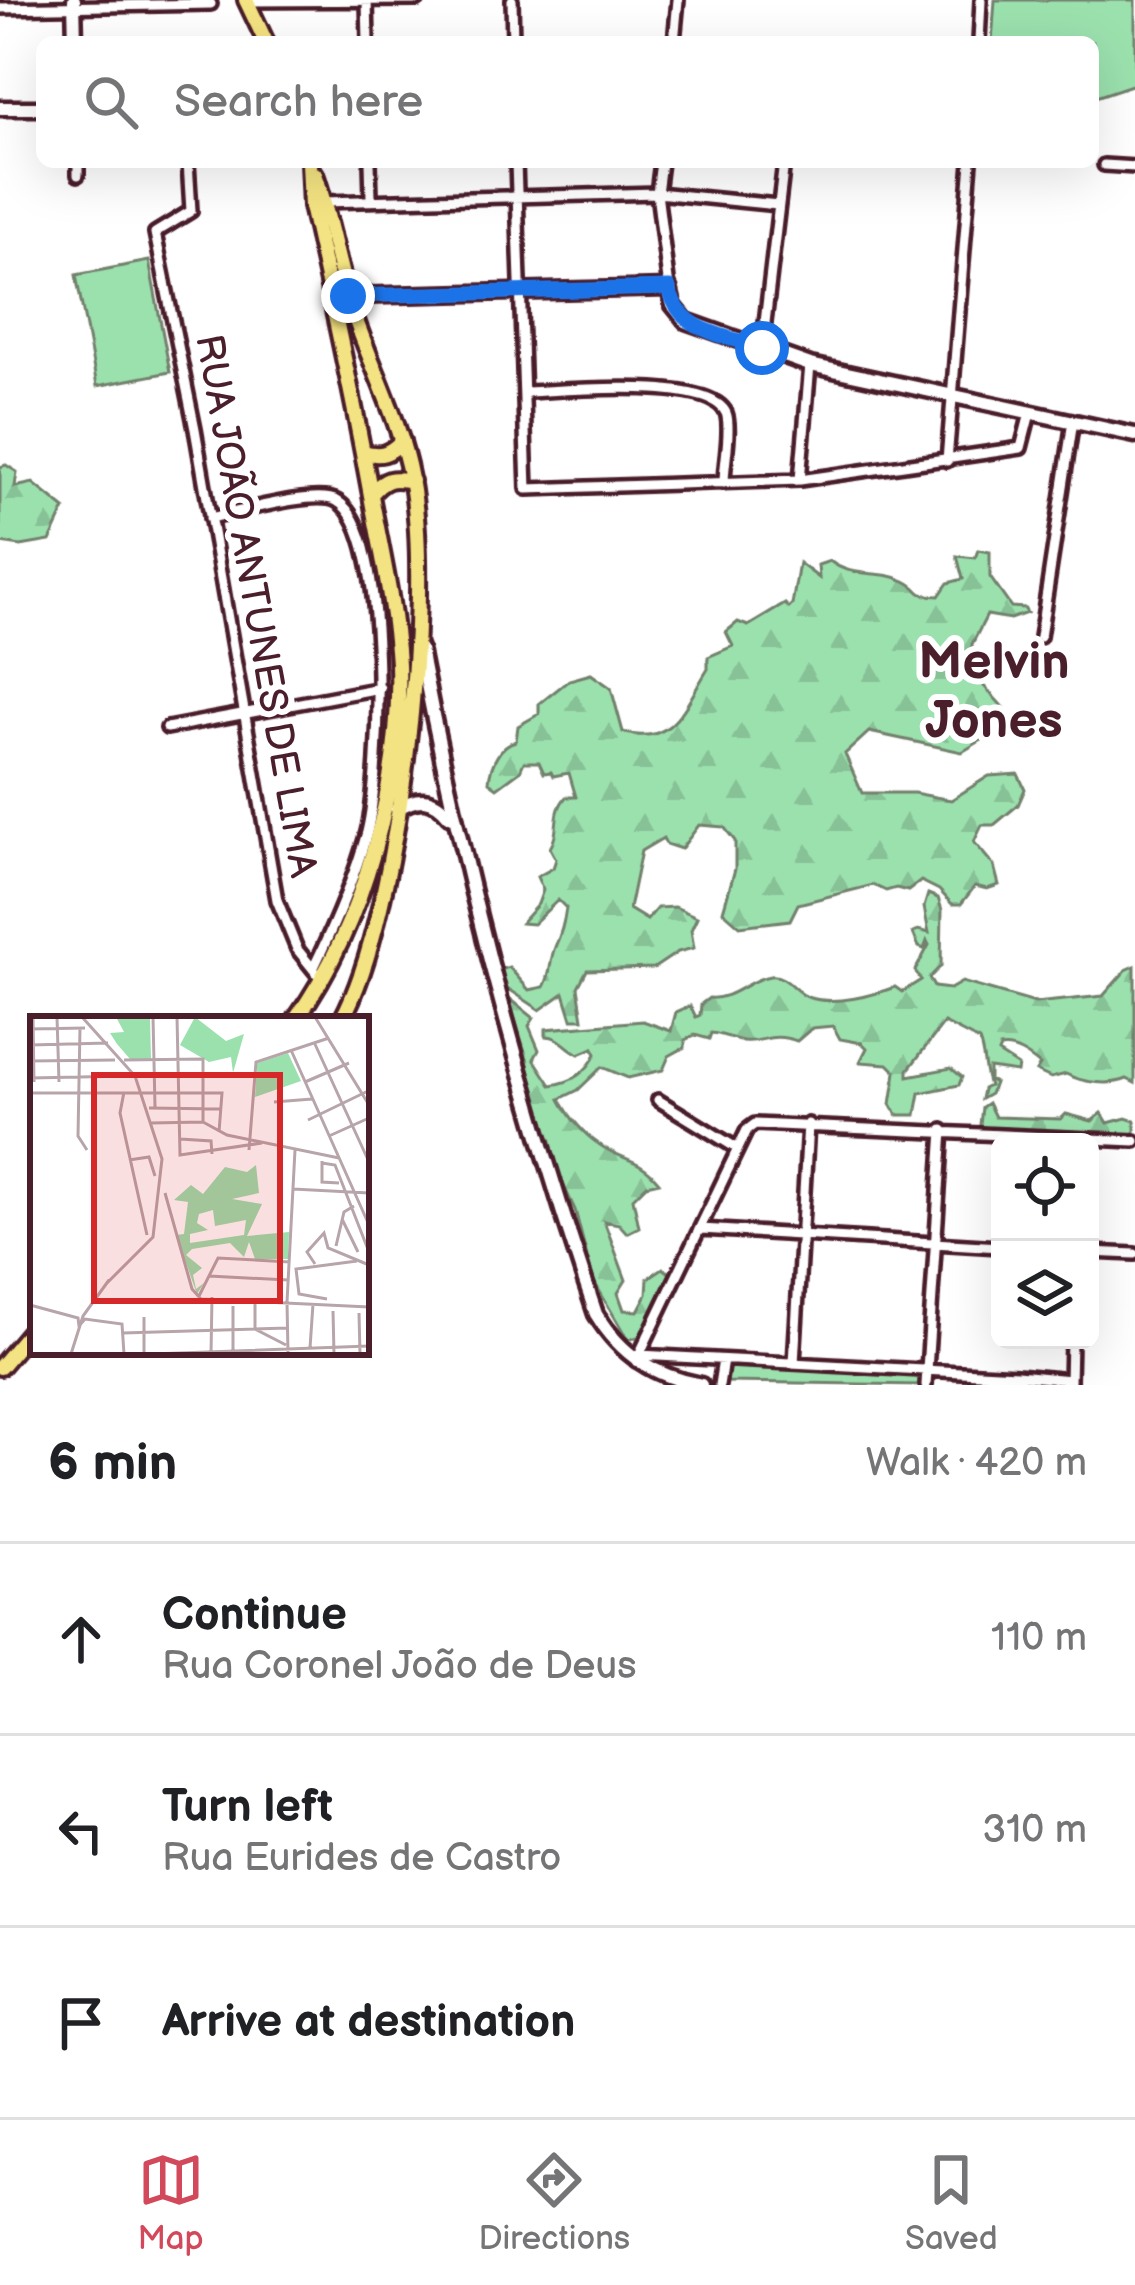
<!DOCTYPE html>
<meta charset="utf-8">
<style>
:root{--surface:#fff;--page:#f6f6f6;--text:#202124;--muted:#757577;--line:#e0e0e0;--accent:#d1495b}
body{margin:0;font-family:"Balsamiq Sans",sans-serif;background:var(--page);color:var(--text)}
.controls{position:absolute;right:36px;bottom:36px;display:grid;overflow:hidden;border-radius:18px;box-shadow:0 12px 48px #0002}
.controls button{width:108px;height:108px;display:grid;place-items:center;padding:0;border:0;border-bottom:3px solid var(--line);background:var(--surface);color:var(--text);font:60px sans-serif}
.stop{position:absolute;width:36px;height:36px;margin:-27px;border:9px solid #1a73e8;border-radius:50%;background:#fff}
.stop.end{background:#1a73e8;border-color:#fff;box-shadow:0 3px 12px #0008}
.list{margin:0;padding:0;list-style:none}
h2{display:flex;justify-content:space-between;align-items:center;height:156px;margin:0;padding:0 48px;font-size:51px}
h2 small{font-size:39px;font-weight:400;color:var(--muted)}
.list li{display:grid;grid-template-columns:78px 1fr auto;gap:36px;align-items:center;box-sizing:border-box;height:192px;padding:0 48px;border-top:3px solid var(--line)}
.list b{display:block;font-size:45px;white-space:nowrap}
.list p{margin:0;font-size:39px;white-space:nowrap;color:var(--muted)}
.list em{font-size:39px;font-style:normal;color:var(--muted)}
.icon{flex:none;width:66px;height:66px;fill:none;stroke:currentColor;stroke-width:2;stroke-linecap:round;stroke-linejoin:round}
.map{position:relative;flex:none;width:1135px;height:1385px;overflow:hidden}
.search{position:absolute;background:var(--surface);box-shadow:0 12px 48px #0002;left:36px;right:36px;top:36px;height:132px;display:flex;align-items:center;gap:30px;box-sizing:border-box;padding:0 42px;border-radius:18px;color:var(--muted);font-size:45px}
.sheet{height:732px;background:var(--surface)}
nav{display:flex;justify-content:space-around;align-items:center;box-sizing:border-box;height:168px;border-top:3px solid var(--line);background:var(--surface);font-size:33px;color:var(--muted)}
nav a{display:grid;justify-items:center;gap:6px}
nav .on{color:var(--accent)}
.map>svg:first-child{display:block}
.grass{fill:url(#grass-tufts);stroke:#72806c;stroke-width:3}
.forest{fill:url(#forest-firs);stroke:#72806c;stroke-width:3}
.green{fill:#9be1ae;stroke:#72806c;stroke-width:3}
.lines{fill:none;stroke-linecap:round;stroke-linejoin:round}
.street-casing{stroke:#4a1f2b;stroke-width:18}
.secondary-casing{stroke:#4a1f2b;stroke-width:21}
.primary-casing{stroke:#4a1f2b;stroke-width:22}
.street{stroke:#fff;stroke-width:9}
.secondary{stroke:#fff;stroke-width:12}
.primary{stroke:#f4e382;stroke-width:14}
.route{stroke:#1a73e8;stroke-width:15}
.labels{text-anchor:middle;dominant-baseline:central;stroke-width:12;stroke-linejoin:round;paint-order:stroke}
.street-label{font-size:39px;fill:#4a1f2b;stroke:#fff}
.district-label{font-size:51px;font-weight:bold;fill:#4a1f2b;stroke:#fff}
.inset-road{fill:none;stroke:#b7a5aa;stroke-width:3}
.view{fill:#d62828;fill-opacity:0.15;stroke:#d62828;stroke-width:6}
.inset-edge{fill:none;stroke:#4a1f2b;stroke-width:6}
</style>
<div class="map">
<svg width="1135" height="1385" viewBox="0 0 1135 1385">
<defs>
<pattern id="grass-tufts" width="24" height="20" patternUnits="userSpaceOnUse" patternTransform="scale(3)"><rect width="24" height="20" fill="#9be1ae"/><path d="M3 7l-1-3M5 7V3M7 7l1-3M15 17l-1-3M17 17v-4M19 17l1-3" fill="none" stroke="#87c196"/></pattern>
<pattern id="forest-firs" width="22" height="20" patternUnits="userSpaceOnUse" patternTransform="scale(3)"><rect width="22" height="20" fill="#9be1ae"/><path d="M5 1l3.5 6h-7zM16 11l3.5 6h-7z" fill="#87c196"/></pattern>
</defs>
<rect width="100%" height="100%" fill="#fff"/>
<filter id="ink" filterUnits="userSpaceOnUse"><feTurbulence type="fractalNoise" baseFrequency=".00833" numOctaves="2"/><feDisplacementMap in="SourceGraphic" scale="24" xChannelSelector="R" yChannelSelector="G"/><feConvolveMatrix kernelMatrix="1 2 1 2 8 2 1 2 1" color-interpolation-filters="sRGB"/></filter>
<g filter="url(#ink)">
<path class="grass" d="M727 1365 923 1375 922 1385 725 1382Z"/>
<path class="forest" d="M6 465 17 472 15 487 33 483 65 509 50 541 21 546 0 543V467Z
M978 550 990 552V577L1011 607 1024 608 1027 613 1010 619 987 615 972 644V661L989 664 982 684 1011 716 1007 725 962 752 869 732 845 754 862 793H914L951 800 989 776 1018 774 1025 789 1018 805 994 825H982L974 842 994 866 999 885 987 889 975 886 961 904H952L939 890 921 881 908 891 896 888 886 891 873 885 798 904 790 920 740 926 723 911 735 869V841L724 827 699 825 681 849 666 844 663 838 641 851 629 909 647 920 657 908 675 907 697 917 691 930 694 948 678 952 654 968 587 970 578 987 583 1019H572L564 993 540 1010 507 988 500 978 503 969 509 967 529 990 544 987C552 973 549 961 555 947 561 934 564 924 566 908L558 900 533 924 521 923 538 904 543 890 537 877 553 868 556 859 550 848C561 831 551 814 566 797H576L569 773 553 776 551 772 544 773 539 762H524L520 771 497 788 489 782C490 766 500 744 516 741L518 726 539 714V704L569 680 591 674 611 688 623 732C673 748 685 705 708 669V657L733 646 726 632 738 622 748 626 785 604 789 608 792 605 799 563 819 578 818 565 830 561C851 579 882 569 905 581 925 591 911 595 939 596L948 583 963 579 957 556 975 558Z
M928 894 938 898 942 910 941 966 929 978 934 987 950 989 962 982 1035 1003 1103 996 1126 970 1135 966V1083L1127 1079C1110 1086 1083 1083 1066 1074L1051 1078 1036 1071 1040 1065C1029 1056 1014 1045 1000 1048L998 1053 1018 1066 1017 1072 989 1068V1080L994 1083 990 1094 981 1099 983 1089 989 1086C983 1070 985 1056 979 1041L944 1023 908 1070V1076L951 1068 962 1077 959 1085 920 1093 916 1115H897L891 1104 896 1072 888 1064 860 1062 867 1048 862 1043 840 1039 833 1026 812 1028 797 1041C769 1031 763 1044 743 1041 732 1039 723 1034 711 1033L709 1039 695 1035 685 1040V1047L669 1056 663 1070 628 1078 602 1067 578 1090 560 1099C570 1118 582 1133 600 1145 623 1161 640 1158 659 1182L646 1185 633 1198 639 1227 627 1233 619 1224 604 1221 626 1280 618 1293 624 1310 638 1311 647 1294 648 1278 663 1268 671 1274 641 1336 628 1340 593 1280 575 1210 556 1169 551 1141 533 1097 527 1058 508 997 534 1018 529 1026 539 1050 534 1059 551 1085C571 1083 587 1072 596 1054L593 1048 579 1054C565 1048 561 1036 546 1036V1029L643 1021 671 1031 676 1012 690 1006 696 1017 700 1015 701 1004 709 998C733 1000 748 979 770 976 787 974 795 994 810 998 835 1005 871 996 895 987L902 992 921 980 915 971 929 945 927 941 924 949 919 947 913 933 918 930 929 933 924 907Z
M988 1103 995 1117 1061 1119 1066 1114 1092 1121 1102 1113 1108 1123 1126 1118 1135 1121V1136L986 1128 980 1125 982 1107Z"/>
<path class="green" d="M995 0H1135V84L1093 98V42H992Z
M149 261 170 372 97 386 76 275Z"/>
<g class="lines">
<g class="street-casing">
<path id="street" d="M367 0 368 42
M512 0 513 42
M246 1 418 0
M0 8 211 4
M674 42 678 0
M979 42 981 0
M78 162V175
M188 162 191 211 155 233 195 429 277 900 297 949 322 980
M370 162 371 198
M516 162 527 489 800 480 1021 448 1030 413
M661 162 657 193 669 288
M1104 165 1135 167
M324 202 657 193 778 205
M762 348 784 162
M525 392C559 391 717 375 727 416 731 435 724 463 724 483
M947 461 971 162
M800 480 810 365
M210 518C236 513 316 489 337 501 391 531 381 777 367 832 354 880 334 925 313 969
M1040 637 1073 421
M167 728 380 688
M658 1100 738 1149
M701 1229 1000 1247
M1090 1252 1135 1254
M639 1355 1017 1375V1385
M636 1361 747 1130 755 1124 1135 1141
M794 1363 808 1124
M1017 1375 1070 1380
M1070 1383 1071 1340
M719 1385 723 1360
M926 1385 943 1130"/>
</g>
<g class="secondary-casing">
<path id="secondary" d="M74 0 75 42
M0 108H42
M348 296 669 288 673 305 686 321 810 365 1135 435
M420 649C463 875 522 1096 596 1314 621 1355 654 1376 701 1385
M397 809C418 796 433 796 449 816"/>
</g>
<g class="primary-casing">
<path id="primary" d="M246 0 266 42
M315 174C329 214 336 257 348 297 367 359 399 415 411 479 434 596 399 916 342 1019
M363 452C381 457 389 454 402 441
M371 494C385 478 392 477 412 481
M296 1019C364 924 402 781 398 664 395 610 382 555 372 501 354 402 333 304 311 206L309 162
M0 1367 33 1328"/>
</g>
<use href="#street" class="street"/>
<use href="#secondary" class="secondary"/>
<use href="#primary" class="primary"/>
</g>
</g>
<g class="lines" filter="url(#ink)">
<path class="route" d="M348 296 669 288C679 332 724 335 762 348"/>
</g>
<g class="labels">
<g class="street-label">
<text transform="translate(255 606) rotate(80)">RUA JOÃO ANTUNES DE LIMA</text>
</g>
<g class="district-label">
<text x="994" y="662">Melvin<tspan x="994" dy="59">Jones</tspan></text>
</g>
</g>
<g transform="translate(30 1016)">
<rect width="339" height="339" fill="#fff"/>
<path d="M86 1H120L121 43H100L87 28 80 17 94 16ZM165 1 196 25 214 18 203 57 201 41 179 46 150 29ZM226 149 229 177 202 183 232 188 217 220 259 216 258 243H225L219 226 214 241 200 227 162 233 156 239 172 252 163 259 166 273 174 267 167 278 146 219 154 218 158 186 144 184 161 169 173 178 195 151 217 156ZM183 194 185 210 216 204 214 219 160 227V218L178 214 167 207 169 198Z" fill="#9be1ae" fill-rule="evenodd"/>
<path d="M258 37 271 65 225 81 227 47Z" fill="#9be1ae"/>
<path class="inset-road" d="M3 1 4 66M27 1 29 66M52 1 105 60 132 143 123 221 75 269M123 1 125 91M147 1 150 139 232 127M285 1 339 89M50 12 48 120 57 134M0 13 55 12M284 26 339 146M0 29 78 27M261 34 339 209M94 44 173 43V106M0 45 85 44M105 59 175 58M0 62 99 60M275 66 319 47M94 76 90 97 117 219M0 77H192L189 116M244 86 282 83M119 92 191 93M278 104 338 75M173 106 197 119 309 142M121 107 173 106M299 120 339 102M150 123 181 125 182 138M219 134 226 46 299 22M99 144 119 141 125 160M292 145V166L309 167M292 147 305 149 339 236M263 173 339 177M135 177 162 273 171 283 339 291M312 203 328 236M306 230 314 196 324 190M285 248 277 236 294 217 298 232 339 249M179 260 258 264M169 280 188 242 260 246M297 283 269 278 266 253 327 245M257 286 265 134M257 286 258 338M225 288V313L256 329M0 289 48 302 49 310 55 303 92 308 94 338M303 295 304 338M329 297 330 338M114 301V338M93 317 257 312M280 332 283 288M41 338 53 300 79 264M121 338 339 330M181 338 182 281M203 338V290"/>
<path class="view" d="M64 59H250V285H64Z"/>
<rect width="339" height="339" class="inset-edge"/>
</g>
</svg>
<div class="controls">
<button><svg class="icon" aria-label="locate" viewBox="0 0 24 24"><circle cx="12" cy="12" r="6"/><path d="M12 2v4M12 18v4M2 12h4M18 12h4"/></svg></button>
<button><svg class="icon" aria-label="layers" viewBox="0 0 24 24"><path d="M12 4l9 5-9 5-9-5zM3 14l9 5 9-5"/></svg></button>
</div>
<div class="stop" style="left:762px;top:348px"></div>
<div class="stop end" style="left:348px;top:296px"></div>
<div class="search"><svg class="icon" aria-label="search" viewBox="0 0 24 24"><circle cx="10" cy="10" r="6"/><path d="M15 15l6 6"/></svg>Search here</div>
</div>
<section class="sheet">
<h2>6 min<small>Walk · 420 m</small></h2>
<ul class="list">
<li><svg class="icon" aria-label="ahead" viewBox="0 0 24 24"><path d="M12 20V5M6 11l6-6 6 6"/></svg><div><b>Continue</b><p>Rua Coronel João de Deus</p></div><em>110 m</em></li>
<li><svg class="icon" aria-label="left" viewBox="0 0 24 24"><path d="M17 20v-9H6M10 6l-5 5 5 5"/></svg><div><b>Turn left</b><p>Rua Eurides de Castro</p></div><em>310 m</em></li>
<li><svg class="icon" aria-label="arrive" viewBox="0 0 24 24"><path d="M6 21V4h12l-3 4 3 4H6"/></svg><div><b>Arrive at destination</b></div></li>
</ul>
</section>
<nav>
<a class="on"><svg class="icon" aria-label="map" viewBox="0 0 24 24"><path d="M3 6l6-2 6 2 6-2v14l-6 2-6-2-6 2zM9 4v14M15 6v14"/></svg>Map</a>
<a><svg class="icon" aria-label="directions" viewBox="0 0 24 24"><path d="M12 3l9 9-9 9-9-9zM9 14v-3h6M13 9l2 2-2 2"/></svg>Directions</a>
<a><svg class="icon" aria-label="saved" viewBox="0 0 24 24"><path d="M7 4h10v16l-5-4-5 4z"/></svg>Saved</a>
</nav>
